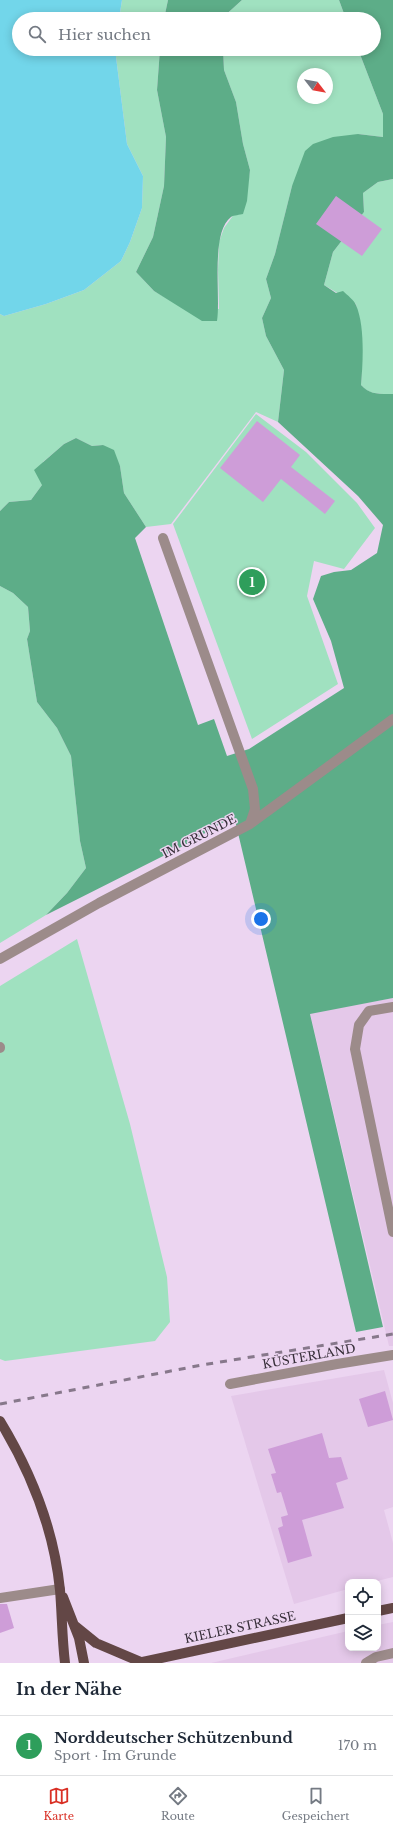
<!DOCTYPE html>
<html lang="de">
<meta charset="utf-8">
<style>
:root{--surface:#fff;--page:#f6f6f7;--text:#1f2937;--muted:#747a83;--line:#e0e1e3;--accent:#d93025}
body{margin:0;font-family:"Libre Baskerville",serif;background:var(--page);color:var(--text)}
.controls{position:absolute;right:12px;bottom:12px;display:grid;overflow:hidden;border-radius:8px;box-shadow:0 2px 10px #0003}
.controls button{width:36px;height:36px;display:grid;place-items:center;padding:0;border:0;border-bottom:1px solid var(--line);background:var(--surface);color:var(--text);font:20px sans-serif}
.compass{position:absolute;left:297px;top:68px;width:36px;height:36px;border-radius:50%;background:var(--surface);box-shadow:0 2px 10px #0003;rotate:121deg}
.you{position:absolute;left:261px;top:919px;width:14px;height:14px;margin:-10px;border:3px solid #fff;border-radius:50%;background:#1a73e8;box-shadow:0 0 0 6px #1a73e833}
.badge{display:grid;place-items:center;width:26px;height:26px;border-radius:50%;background:var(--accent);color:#fff;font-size:13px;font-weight:700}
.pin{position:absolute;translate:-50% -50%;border:2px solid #fff;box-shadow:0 1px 4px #0006}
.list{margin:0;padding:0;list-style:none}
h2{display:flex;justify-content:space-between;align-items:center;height:52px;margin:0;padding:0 16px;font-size:17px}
h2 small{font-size:13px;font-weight:400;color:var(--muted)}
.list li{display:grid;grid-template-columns:26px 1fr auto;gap:12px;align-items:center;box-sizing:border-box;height:60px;padding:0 16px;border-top:1px solid var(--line)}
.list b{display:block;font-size:15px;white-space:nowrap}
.list p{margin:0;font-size:13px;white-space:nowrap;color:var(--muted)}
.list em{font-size:13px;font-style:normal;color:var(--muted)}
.icon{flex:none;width:22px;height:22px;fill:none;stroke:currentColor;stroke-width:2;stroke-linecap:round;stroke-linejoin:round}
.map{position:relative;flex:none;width:393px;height:1663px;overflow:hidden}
.search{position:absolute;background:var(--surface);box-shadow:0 2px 10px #0003;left:12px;right:12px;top:12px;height:44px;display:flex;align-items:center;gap:10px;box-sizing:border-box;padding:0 14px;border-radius:22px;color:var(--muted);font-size:15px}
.sheet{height:112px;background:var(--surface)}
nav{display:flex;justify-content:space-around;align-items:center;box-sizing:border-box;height:56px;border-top:1px solid var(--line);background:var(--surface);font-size:11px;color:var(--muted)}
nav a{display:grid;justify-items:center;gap:2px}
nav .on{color:var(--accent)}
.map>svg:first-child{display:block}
.built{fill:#e4c8e9}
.green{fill:#a0e1c0;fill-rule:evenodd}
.forest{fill:#5dad88}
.water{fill:#72d6ea}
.building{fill:#ce9dd8}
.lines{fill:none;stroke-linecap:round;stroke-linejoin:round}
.minor{stroke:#9c8b8a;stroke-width:10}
.major{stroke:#634746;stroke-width:10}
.rail{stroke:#87788b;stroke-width:3;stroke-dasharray:7 7;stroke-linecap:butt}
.labels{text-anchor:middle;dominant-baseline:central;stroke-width:3;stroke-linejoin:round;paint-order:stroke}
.street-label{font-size:12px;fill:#382f3a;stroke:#ecd5f1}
</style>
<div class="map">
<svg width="393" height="1663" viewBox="0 0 393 1663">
<rect width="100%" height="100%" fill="#ecd5f1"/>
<path class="built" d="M393 998V1346H389L310 1013Z
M384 1370 393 1403V1507L384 1510 393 1543V1577L373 1582H348V1589L294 1604 231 1396Z
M393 1622V1663H211L348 1631V1648H378V1625Z"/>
<path class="green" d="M122 0H168L164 19H119Z
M242 0H339L346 19H221Z
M115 49H160L157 90 166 137 164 186 153 237 136 272 154 291 175 303 219 309 218 270 219 242 224 228 232 217 248 184 250 170 243 144 236 102 224 70 223 49H358L383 114V137L358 134 292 186 275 254 266 279 271 298 262 318 266 336 284 370 278 422 256 412 171 524 146 527 124 493 120 466 103 445 92 446 76 438 64 444 43 462 42 485 31 500 9 502 0 511V314L4 316 46 304 84 290 121 261 130 242 142 208 143 176 127 144ZM303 74H327V98H303Z
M393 179V394C380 394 369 395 361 385 363 357 361 331 356 304L324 285 333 252 364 212 363 193 378 182Z
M256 414 306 452 357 503 375 528 344 569 314 561 307 596 338 684 252 739 173 524Z
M0 586 13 593 28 607 30 631 27 639 37 702 57 728 71 756 80 841 86 868 67 893 46 915 0 943Z
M77 939 130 1124 167 1277 170 1322 155 1341 5 1361 0 1359V986Z"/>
<path class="forest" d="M168 0H242L221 19H164Z
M339 0H393V179L378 182 363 193 364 212 333 252 324 285 336 293 343 291C347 295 354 300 356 305 365 326 363 362 361 385 370 395 380 394 393 394V998L310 1014 383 1327 356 1332 234 816 185 845 46 915 67 893 86 868 80 841 71 756 57 728 37 702 27 639 30 631 28 607 13 593 0 586V511L9 502 31 500 42 485 34 470 64 444 76 438 92 446 103 445 114 450 120 466 124 493 146 527 135 538 198 725 214 719 227 756 249 749 344 688 331 641 313 599 321 576 334 572 351 570 377 553 383 525 358 496 278 422 284 370 266 336 262 318 271 298 266 279 275 254 292 186 305 151 313 144 333 137 358 134 383 137V114L358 49H374V19H346Z
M160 49H223L224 70 236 102 243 144 250 170 247 201 243 214C240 215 234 215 231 217 210 233 221 296 217 321H202L154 291 136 272 153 237 164 186 166 137 157 90Z"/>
<path class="water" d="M0 0H122L119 19H19V49H115L127 144 143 176 142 208 130 242 121 261 84 290 46 304 4 316 0 314Z"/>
<path class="building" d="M336 196 382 229 362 256 316 224Z
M257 421 300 455 291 467 335 501 325 514 281 479 263 502 220 468Z
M385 1391 393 1420 368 1427 359 1399Z
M322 1433 329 1458 341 1457 348 1479 336 1483 344 1508 302 1520 312 1556 288 1563 278 1528 283 1526 281 1517 288 1515 281 1492 277 1493 271 1474 276 1473 268 1449Z
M0 1604H7L14 1628 0 1633Z"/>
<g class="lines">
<path class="minor" d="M163 538 253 789 255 809 250 824
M0 959 99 903 250 824 393 719
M393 1007 369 1011 359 1025 355 1049 393 1232
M0 1047V1048
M230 1384 337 1364 393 1355
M0 1598 60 1589
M366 1663 376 1657 393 1653"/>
<path class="major" d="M0 1421C31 1472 54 1530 60 1590 62 1614 62 1638 65 1663
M63 1597 79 1638 84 1663
M378 1611 393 1608
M75 1626 96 1643 141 1662
M138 1663 348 1618"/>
<path class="rail" d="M0 1404 202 1365 393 1334"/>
</g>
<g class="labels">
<g class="street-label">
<text transform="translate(199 836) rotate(-27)">IM GRUNDE</text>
<text transform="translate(309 1356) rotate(-10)">KÜSTERLAND</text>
<text transform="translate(240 1627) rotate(-12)">KIELER STRASSE</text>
</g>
</g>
</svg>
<div class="controls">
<button><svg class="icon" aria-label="locate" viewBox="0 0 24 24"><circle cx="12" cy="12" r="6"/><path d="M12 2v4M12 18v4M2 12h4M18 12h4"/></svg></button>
<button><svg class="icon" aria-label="layers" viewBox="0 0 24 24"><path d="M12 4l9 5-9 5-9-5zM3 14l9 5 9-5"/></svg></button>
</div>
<svg class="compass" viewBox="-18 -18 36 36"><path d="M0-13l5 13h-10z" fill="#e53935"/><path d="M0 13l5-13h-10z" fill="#747a83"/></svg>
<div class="you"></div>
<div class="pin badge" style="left:252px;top:582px;background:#2e9e5b">1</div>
<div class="search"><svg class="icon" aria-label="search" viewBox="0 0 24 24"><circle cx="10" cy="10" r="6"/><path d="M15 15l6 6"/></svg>Hier suchen</div>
</div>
<section class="sheet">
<h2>In der Nähe<small></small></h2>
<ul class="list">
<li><span class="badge" style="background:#2e9e5b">1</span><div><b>Norddeutscher Schützenbund</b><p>Sport · Im Grunde</p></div><em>170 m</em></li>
</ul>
</section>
<nav>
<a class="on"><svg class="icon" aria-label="map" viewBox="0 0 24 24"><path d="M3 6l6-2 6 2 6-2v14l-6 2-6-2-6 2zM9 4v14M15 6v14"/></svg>Karte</a>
<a><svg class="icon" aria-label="directions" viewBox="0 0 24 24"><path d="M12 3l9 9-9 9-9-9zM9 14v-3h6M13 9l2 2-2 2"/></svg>Route</a>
<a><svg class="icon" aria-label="saved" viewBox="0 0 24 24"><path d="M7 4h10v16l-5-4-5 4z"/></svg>Gespeichert</a>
</nav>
